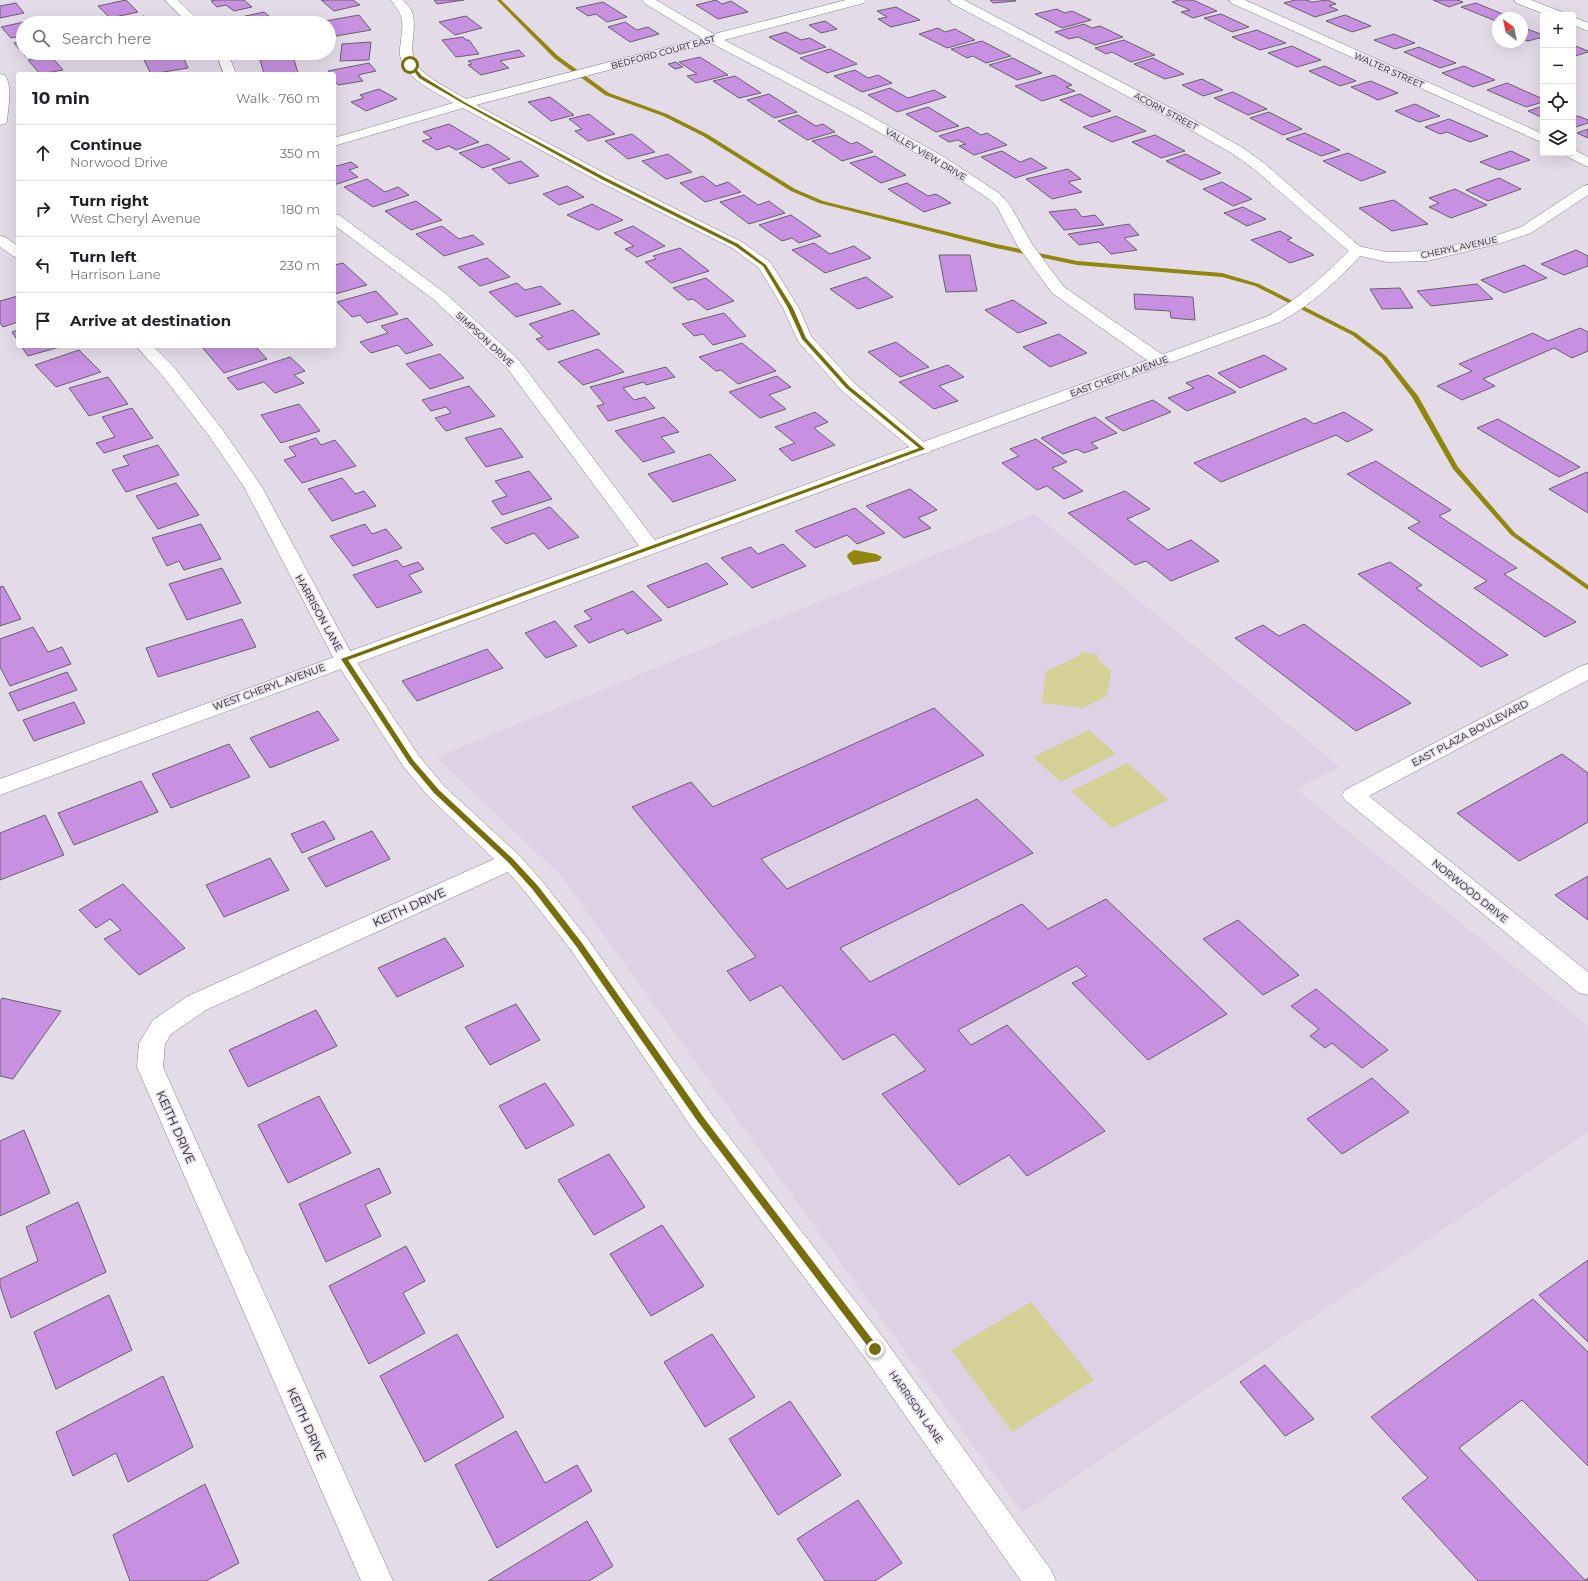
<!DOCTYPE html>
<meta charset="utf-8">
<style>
:root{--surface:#fff;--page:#f2f2f2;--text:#202124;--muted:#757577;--line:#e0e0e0}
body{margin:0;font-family:Montserrat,sans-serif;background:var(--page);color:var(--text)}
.controls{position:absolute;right:12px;top:12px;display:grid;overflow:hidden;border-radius:4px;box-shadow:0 4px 16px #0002}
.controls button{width:36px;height:36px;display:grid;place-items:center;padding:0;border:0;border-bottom:1px solid var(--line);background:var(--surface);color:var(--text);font:20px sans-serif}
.compass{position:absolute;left:1492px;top:12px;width:36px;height:36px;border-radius:50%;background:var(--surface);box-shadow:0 4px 16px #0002;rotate:327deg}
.stop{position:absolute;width:12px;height:12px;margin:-9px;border:3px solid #766e0b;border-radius:50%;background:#fff}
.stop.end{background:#766e0b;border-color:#fff;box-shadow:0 1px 4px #0008}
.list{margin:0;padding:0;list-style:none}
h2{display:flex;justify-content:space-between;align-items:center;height:52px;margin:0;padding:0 16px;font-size:17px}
h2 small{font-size:13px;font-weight:400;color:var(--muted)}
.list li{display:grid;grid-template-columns:26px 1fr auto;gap:12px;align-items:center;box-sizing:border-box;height:56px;padding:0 16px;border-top:1px solid var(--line)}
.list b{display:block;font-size:15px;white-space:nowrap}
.list p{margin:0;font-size:13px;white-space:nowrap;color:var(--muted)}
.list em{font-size:13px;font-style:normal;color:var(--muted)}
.icon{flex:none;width:22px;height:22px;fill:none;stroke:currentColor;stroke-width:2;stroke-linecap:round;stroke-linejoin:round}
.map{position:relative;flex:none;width:1588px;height:1581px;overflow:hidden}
.search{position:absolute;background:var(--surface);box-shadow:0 4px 16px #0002;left:16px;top:16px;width:320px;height:44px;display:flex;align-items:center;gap:10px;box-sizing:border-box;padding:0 14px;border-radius:22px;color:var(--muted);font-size:15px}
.panel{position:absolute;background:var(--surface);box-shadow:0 4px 16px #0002;left:16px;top:72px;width:320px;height:276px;border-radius:4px}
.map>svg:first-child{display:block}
.built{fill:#dfd1e5}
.green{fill:#d5d095}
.water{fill:#91870c}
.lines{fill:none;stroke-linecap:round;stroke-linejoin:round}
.stream{fill:#91870c;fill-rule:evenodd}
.building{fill:#c790e0;stroke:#68616c}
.minor-casing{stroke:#867e8a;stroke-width:1}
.tertiary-casing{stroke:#867e8a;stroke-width:1}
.minor{fill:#fff;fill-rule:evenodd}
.tertiary{fill:#fff;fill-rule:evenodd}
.route{fill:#766e0b}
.labels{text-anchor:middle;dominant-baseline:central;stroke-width:3;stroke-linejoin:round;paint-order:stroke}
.far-street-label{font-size:9px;fill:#262328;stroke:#e4dbe8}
.street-label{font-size:10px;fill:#262328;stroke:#e4dbe8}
.near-street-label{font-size:12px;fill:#262328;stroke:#e4dbe8}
</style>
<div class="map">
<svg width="1588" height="1581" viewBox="0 0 1588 1581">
<rect width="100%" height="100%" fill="#e4dbe8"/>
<path class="built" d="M1035 514 1340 767 1296 789 1588 1026V1132L1022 1513 561 876 436 757Z"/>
<path class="green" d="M1080 652 1098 654 1097 659 1111 671 1107 696 1083 708 1042 703 1046 671 1079 656Z
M1089 730 1116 754 1061 782 1033 757Z
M1127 763 1166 797 1168 800 1112 828 1071 791Z
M1031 1302 1094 1380 1012 1432 951 1350Z"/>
<path class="water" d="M854 550 876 554 882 557 879 561 853 565 847 557 848 554Z"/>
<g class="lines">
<path class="stream" d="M497 0H501L558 56 609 93 667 114 707 134 795 189 823 201 996 244 1077 261 1222 273 1259 284 1356 333 1386 356 1418 396 1458 467 1515 533 1588 585V590L1511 535 1453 469 1412 397 1382 358 1352 335 1255 286 1222 277 1077 265 996 248 819 203 791 191 703 136 663 116 605 95 554 58Z"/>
</g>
<path class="building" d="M126 0 138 12 110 18 98 6Z
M216 0H244L252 7 234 11 226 5 217 7 211 1Z
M321 0H353L360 5 334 11Z
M434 0H464L437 4Z
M716 0 722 4 731 1 748 12 718 19 696 5Z
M990 0H1015L1016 1 993 3Z
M1179 0H1193L1217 11 1193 18 1181 12 1190 10 1172 2Z
M1295 0H1306L1312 2 1328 0 1336 4 1329 6 1338 10 1315 17 1284 3Z
M1433 0H1457L1463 2 1449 7Z
M603 2 627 17 607 22 596 14 588 16 576 8Z
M16 3 24 13 0 18V6Z
M1476 3 1510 17 1498 18V20L1496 21 1461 7Z
M896 7 920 20 891 27 878 19 887 17 877 11Z
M1057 9 1065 13 1072 11 1091 20 1062 28 1035 14Z
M264 12 274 20 262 23H242L236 18Z
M1221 14 1249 27 1232 32 1204 18Z
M359 15 371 30 336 36 329 26V23L325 21Z
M1345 15 1371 26 1352 32 1326 21Z
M144 16 151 23H120L118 21Z
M466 16 482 28 455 35 439 22Z
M825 21 837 29 821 33 809 25Z
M24 22 23 36 11 38 1 27Z
M625 22 637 30 648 27 659 34 630 42 608 27Z
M1084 24 1092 28 1100 26 1123 37 1095 45 1078 37 1069 39 1055 32Z
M1522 27 1543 35V37L1528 41 1522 39Z
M938 28 945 32 955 29 975 40 947 48 919 34Z
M1257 30 1286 43 1260 50 1232 37Z
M786 32 801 40 810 38 826 47 800 54 769 37Z
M1394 34 1415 43 1395 49 1374 40Z
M463 37 466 40H469L479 54 456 57 442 40Z
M1124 40 1155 55 1131 62 1112 52 1106 54 1095 48Z
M23 41V53H40L25 56 14 43Z
M982 41 1011 56 986 63 973 56 967 58 951 49Z
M371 42 369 60 340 61 342 44Z
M1573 45 1588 51V52L1575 56 1573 55Z
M1292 46 1321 60 1297 67 1268 53Z
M1419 47 1456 63 1440 68 1404 52Z
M830 49 857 64 827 73 800 58Z
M519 50 525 56 500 61 509 68 481 75 468 65 472 64 468 61Z
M182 54 188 68 151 74 144 60Z
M50 55 63 70 40 74 28 60Z
M293 56 298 73 264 74 260 60Z
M700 57 728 75 696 83 687 76 697 74 679 62Z
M1013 58 1042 73 1017 80 989 65Z
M1153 58 1184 74 1165 79 1134 64Z
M676 62 683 67 675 69 668 64Z
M369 63 376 71 358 75 363 81 338 85 334 80V74H330L328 71Z
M1325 66 1356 81 1340 86 1309 71Z
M1464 66 1495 80 1473 87 1442 73Z
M855 70 868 78 878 75 892 83 862 92 834 76Z
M1054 75 1072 85 1066 87 1075 91 1042 101 1015 86Z
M735 76 761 93 739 98 713 81Z
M1202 79 1223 90 1203 96 1182 85Z
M1371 81 1398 93 1378 100 1351 87Z
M1507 83 1543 99V102L1526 107 1487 90Z
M890 88 908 98 934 90 946 97 897 112 868 95Z
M379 89 397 99 366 111 351 102 364 98 360 95Z
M1233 92 1267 109 1248 115 1214 98Z
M769 94 797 112 774 118 747 100Z
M1080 94 1111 111 1091 117 1060 100Z
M550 97 574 115 551 121 528 102Z
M1415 104 1440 116 1419 122 1395 111Z
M1543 106V118L1528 111Z
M928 107 959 126 936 132 906 114Z
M1269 112 1302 129 1283 135 1250 118Z
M589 114 615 134 588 141 575 131 582 129 569 119Z
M798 115 816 126 823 124 835 132 807 140 778 121Z
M1116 116 1146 131 1112 142 1083 127Z
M1578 116 1588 120V123L1573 128V117Z
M1449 119 1488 136 1470 142 1447 132 1440 134 1425 127Z
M449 124 479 142 456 150 449 146 437 150 422 141 432 138 423 132Z
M968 127 981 135 987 133 1007 145 974 155 959 146 966 144 958 140 949 142 939 136Z
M1588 129V138L1577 133Z
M1305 133 1340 150 1321 156 1286 139Z
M632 134 655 152 628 159 605 141Z
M836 135 851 144 857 142 873 152 842 161 812 141Z
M1155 135 1185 151 1161 158 1132 142Z
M488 144 510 159 482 168 459 153Z
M1002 151 1020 162 1031 158 1047 168 1015 178 981 157Z
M1511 151 1530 160 1499 170 1480 162Z
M1348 153 1386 172 1361 181 1323 161Z
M668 154 692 172 666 179 642 161Z
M1186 154 1221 173 1201 180 1166 161Z
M875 156 906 175 881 183 850 163Z
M521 161 539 176 509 184 492 169Z
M351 162 358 167 349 170 358 177 334 185V164L337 166Z
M1068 169 1081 179 1068 182 1082 192 1052 199 1026 179Z
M703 176 716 186 728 182 741 192 705 202 680 183Z
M1499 178 1521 189 1488 201 1466 190Z
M367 179 385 192 398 187 409 195 373 207 344 187Z
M1222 182 1252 199 1233 206 1203 189Z
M907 183 928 196 936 194 951 203 924 212 888 189Z
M567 186 584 197 559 205 543 194Z
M1455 189 1487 205 1451 218 1429 207 1439 203 1429 198Z
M744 195 758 205 769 201 785 213 749 224 720 202Z
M1394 200 1428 224 1392 231 1359 208Z
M416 201 442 220 411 230 385 211Z
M592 204 623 220 598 230 567 215Z
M1243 207 1266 219 1247 226 1224 213Z
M1076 209 1082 217 1095 215 1104 225 1064 230 1049 212Z
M791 215 821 236 799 243 792 238 782 241 759 225Z
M1129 224 1139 235 1124 238 1137 250 1111 254 1099 242 1079 245 1068 234Z
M442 226 459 239 473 235 484 244 444 256 416 234Z
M633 226 665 246 637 257 625 249 634 246 614 233Z
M1280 231 1292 238 1287 240 1314 255 1290 263 1251 240Z
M814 243 830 254 854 246 871 258 825 273 792 250Z
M680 248 709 271 671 283 645 262 656 259 653 256Z
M1576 250 1588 256V266L1564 275 1541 264Z
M939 255H970L977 291 946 292Z
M487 258 510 277 480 286 458 267Z
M343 263 367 285 335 294 334 265Z
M1524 265 1547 278 1504 293 1481 280Z
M866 277 893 297 858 309 830 289Z
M706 278 734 301 707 310 693 299 688 300 673 288Z
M517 283 525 290 541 286 561 304 516 317 489 292Z
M1477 284 1493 299 1431 306 1417 291Z
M1400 288 1413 308 1382 309 1370 289Z
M376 291 398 314 367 323 360 315 352 317 337 302Z
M1134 294 1193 297 1195 320 1171 318 1170 311 1135 309Z
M18 296V322L3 327 0 323V301Z
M1013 300 1047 323 1018 333 985 310Z
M573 310 600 334 548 350 536 339 543 337 529 324Z
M724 313 746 336 713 345 703 334 694 336 682 324Z
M407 318 433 345 406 354 398 345 371 353 360 342 388 333 381 326Z
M1580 328 1588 332V351L1572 358 1554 348 1483 379 1495 386 1462 400 1437 386 1472 371 1459 364 1533 333 1548 341Z
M18 330V341L12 332Z
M1059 334 1087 353 1050 367 1023 347Z
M896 342 929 367 900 377 868 352Z
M742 343 776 371 738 384 721 370 716 371 699 357Z
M21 346H63L28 356Z
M201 346H255L267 359 224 373Z
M598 349 624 372 583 385 558 362Z
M79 350 101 372 56 387 35 365Z
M440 354 464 378 430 389 406 364Z
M1264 355 1287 369 1240 388 1218 373Z
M290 357 305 371 294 375 304 383 275 393 264 382 238 390 227 378Z
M948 365 964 377 939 386 958 401 934 409 899 382Z
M666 367 675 377 646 385 644 382 623 388 634 400 645 397 655 408 608 421 597 406 604 404 590 387Z
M1208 375 1236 392 1187 411 1168 398 1194 388 1186 383Z
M777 376 791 387 769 395 786 409 760 418 729 392Z
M108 377 128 404 89 416 69 388Z
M469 386 495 416 446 431 435 418 451 413 446 407 431 411 422 400Z
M1153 400 1171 412 1123 431 1105 418Z
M299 404 320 431 281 443 261 415Z
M132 408 153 438 104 453 96 443 115 437 102 417Z
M815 412 828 422 814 428 835 445 792 461 779 449 795 443 775 427Z
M1344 412 1373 430 1347 442 1336 435 1221 482 1194 463 1305 418 1314 424Z
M664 417 679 432 661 437 675 452 643 462 615 431Z
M1095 417 1117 433 1091 443 1098 448 1084 453 1077 449 1063 454 1041 438Z
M1498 419 1580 467 1559 477 1477 428Z
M501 428 523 457 486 467 465 438Z
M316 438 321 445 335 440 356 466 302 483 284 460 296 456 289 447Z
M1036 439 1067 462 1052 468 1083 491 1064 499 1047 486 1037 490 1002 463 1019 456 1010 449Z
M158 445 179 475 126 492 112 470 129 465 123 456Z
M710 454 736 480 673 502 648 474Z
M1376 461 1451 510 1439 516 1517 568 1504 574 1576 622 1545 637 1474 588 1487 581 1408 528 1420 522 1347 474Z
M529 471 552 499 502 515 492 501 507 496 495 481Z
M1587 472 1588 473V513L1549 489Z
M342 478 355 494 364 491 376 506 332 521 308 489Z
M176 483 199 515 158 529 136 496Z
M910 489 937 510 918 518 931 528 904 538 866 506Z
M1125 491 1150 509 1127 519 1168 550 1191 540 1219 561 1171 581 1146 561 1135 565 1068 513Z
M550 507 579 537 548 549 534 533 506 544 491 528Z
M855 508 885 533 857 544 847 535 815 548 795 531Z
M201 524 221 559 184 570 179 561 167 566 152 538Z
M365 524 372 534 386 529 402 548 353 566 330 536Z
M783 544 806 566 752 588 721 558 751 547 758 554Z
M397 560 403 567 418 562 424 569 409 575 422 592 377 608 353 575Z
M1390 562 1422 585 1416 588 1508 655 1481 667 1358 574Z
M707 563 728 584 668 608 647 586Z
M222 568 241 603 187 620 169 584Z
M3 586 21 619 0 626V587Z
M633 591 662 620 627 634 623 629 589 643 574 626 592 619 584 611Z
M242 619 256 647 158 677 146 648Z
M555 621 577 646 546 658 525 633Z
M1304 624 1411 703 1356 731 1235 638 1263 625 1279 636Z
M33 627 48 652 62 647 71 664 10 686 0 667V639Z
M487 649 503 668 417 701 402 681Z
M67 672 77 690 18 711 9 693Z
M74 702 85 723 34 741 23 720Z
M934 708 984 755 761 859 787 889 977 799 1033 853 840 948 870 982 1022 904 1048 929 1106 899 1227 1014 1148 1060 1072 983 1087 976 1077 966 958 1030 971 1045 1007 1025 1105 1131 1027 1176 1009 1155 959 1185 882 1094 926 1070 894 1034 843 1060 781 985 750 1001 727 971 756 957 632 807 691 782 713 807Z
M318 711 339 740 270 768 250 738Z
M229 744 250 777 171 808 152 774Z
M1562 754 1588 773V822L1557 840 1519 861 1457 813Z
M141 781 158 812 74 845 58 813Z
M45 815 64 855 0 880V833Z
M324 821 335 839 302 853 291 834Z
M372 831 390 859 326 887 308 858Z
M270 858 289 890 224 917 206 885Z
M1588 876V920L1555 895Z
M123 884 185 948 139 975 104 939 121 930 110 919 96 928 79 910Z
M1238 920 1299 975 1263 995 1203 939Z
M445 938 464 966 397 997 378 968Z
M1316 989 1388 1050 1362 1068 1332 1043 1325 1048 1310 1036 1319 1029 1291 1006Z
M2 998 61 1011 13 1079 0 1076V1001Z
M516 1004 540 1040 490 1065 465 1027Z
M316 1010 337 1046 248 1087 229 1050Z
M1372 1078 1409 1112 1342 1154 1307 1119Z
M545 1083 574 1125 526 1149 499 1106Z
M319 1096 351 1153 288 1183 258 1125Z
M24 1130 50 1193 0 1216V1141Z
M609 1154 645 1207 594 1235 558 1180Z
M379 1168 391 1193 365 1205 381 1236 326 1262 299 1204Z
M78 1202 106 1272 11 1318 0 1286V1279L38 1261 26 1227Z
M662 1225 704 1286 651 1316 610 1254Z
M406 1246 425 1281 403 1293 425 1333 369 1364 329 1286Z
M1588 1260V1342L1539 1295Z
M109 1295 132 1350 56 1389 34 1332Z
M1533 1299 1588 1352V1466L1522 1400 1459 1448 1585 1580 1588 1578V1581H1478L1402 1498 1428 1478 1371 1417Z
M457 1334 504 1417 425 1462 380 1376Z
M712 1334 755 1397 705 1427 664 1362Z
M1265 1365 1314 1419 1285 1436 1240 1382Z
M163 1376 193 1447 128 1482 116 1453 73 1476 56 1432Z
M790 1401 841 1475 778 1515 729 1439Z
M516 1431 545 1483 577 1465 592 1491 497 1548 455 1465Z
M205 1484 239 1563 206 1581H130L113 1535Z
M858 1500 902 1563 875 1581H825L797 1539Z
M587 1521 613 1566 589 1581H488Z"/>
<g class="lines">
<g class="minor-casing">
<path id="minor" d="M165 0H178L201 23H188Z
M391 0H403C406 4 411 8 412 12 418 29 407 49 416 64 425 78 452 90 466 99L702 38 644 3 642 0H656L714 34 846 0H866L864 3 724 40 860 110 944 157 999 193 1010 205 1032 244 1064 287 1166 357 1168 361 1166 365 1160 366 1154 365 1052 293 1017 245 997 207 989 199 934 163 850 116 711 43 476 105 608 175 742 242 770 262 799 308 811 336 854 383 932 449 929 453 923 454 917 453 842 391 798 341 783 308 759 268 732 248 598 181 463 108 334 146V138L453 103C435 91 404 79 400 55 399 50 401 44 401 40 404 18 403 17 391 0Z
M949 0H964L1192 119 1243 148 1264 163 1365 251 1362 254 1357 256 1352 254 1254 169 1233 154 1182 125 951 3Z
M1229 0H1245L1543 134V143L1231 3Z
M216 53H228L236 74H224Z
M0 74 5 75C13 88 8 107 7 121L5 124 0 125Z
M1573 149 1588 157V167L1566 156 1564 153H1573Z
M334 214 339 215 445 293 519 360 657 543 659 547 657 551 650 553 643 551 507 368 433 299 334 225Z
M0 236 5 237 18 246V258L13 256 0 247Z
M136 346H153L174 367 222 429 262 487 354 658 419 756 444 786 519 855 543 882 587 938 710 1112 885 1340 1051 1570 1056 1581H1021L865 1358 692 1128 571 950 527 894 508 872 206 1010 171 1034 165 1044 163 1067 393 1581H361L137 1067 139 1043 153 1020 188 996 494 859 428 796 403 766 334 659 244 487 209 436 162 375Z"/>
</g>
<g class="tertiary-casing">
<path id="tertiary" d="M1514 0H1531L1562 12 1564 15H1547L1516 3Z
M1573 17 1588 23V31L1573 25Z
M1588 185V195L1531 233 1501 243 1427 261 1387 262 1360 256C1336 282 1311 305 1280 322L0 795V779L1268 316C1300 298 1326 274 1352 248L1357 246 1387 252 1427 251 1492 237 1521 227 1583 186Z
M1588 664V680L1369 796 1588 972V995L1579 993 1345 800 1342 795 1345 790 1581 666Z"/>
</g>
<use href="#minor" class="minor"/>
<use href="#tertiary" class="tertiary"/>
</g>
<path class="route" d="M409 64H412L422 76 466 103 604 177 738 244 766 265 793 308 806 338 849 386 925 449 348 660 413 760 439 790 513 859 538 886 582 943 704 1118 878 1347 879 1349 878 1352 875 1353 872 1352 698 1122 576 946 533 890 509 863 434 793 409 763 341 659 919 448 846 388 802 339 788 308 763 266 735 246 601 179 464 104 419 78Z"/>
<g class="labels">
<g class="far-street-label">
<text transform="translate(663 52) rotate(-15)">BEDFORD COURT EAST</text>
<text transform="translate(1389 70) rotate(24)">WALTER STREET</text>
<text transform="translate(1166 111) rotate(28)">ACORN STREET</text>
<text transform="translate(926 154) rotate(31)">VALLEY VIEW DRIVE</text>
<text transform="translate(1459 247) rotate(-12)">CHERYL AVENUE</text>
<text transform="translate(485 339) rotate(43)">SIMPSON DRIVE</text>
<text transform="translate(1119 376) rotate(-20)">EAST CHERYL AVENUE</text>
</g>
<g class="street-label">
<text transform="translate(319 613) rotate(61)">HARRISON LANE</text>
<text transform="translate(269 687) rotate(-20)">WEST CHERYL AVENUE</text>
<text transform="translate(1470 733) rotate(-28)">EAST PLAZA BOULEVARD</text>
<text transform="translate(1470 891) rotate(39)">NORWOOD DRIVE</text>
<text transform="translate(916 1407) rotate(55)">HARRISON LANE</text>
</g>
<g class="near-street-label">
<text transform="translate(409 907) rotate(-24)">KEITH DRIVE</text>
<text transform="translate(176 1127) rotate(66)">KEITH DRIVE</text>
<text transform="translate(307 1424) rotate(66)">KEITH DRIVE</text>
</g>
</g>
</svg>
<div class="controls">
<button>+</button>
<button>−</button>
<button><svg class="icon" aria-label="locate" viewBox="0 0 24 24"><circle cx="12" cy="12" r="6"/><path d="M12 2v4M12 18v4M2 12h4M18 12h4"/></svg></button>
<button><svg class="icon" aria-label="layers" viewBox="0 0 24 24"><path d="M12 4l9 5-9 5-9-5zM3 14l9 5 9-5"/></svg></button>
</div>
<svg class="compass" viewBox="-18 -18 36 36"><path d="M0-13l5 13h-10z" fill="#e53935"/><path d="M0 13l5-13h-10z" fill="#757577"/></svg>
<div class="stop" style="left:410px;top:65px"></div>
<div class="stop end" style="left:875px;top:1349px"></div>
<div class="search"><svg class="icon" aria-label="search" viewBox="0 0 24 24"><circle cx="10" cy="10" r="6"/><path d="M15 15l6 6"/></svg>Search here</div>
<section class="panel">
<h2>10 min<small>Walk · 760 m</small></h2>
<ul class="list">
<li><svg class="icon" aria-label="ahead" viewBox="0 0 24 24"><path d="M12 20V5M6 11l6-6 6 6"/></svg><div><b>Continue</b><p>Norwood Drive</p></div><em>350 m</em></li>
<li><svg class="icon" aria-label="right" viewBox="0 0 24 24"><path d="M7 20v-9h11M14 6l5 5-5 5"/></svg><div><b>Turn right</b><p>West Cheryl Avenue</p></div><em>180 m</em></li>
<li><svg class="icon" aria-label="left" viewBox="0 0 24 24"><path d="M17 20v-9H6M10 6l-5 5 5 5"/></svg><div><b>Turn left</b><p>Harrison Lane</p></div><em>230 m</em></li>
<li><svg class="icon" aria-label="arrive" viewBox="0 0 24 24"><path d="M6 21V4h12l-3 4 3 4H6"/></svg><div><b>Arrive at destination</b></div></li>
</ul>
</section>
</div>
